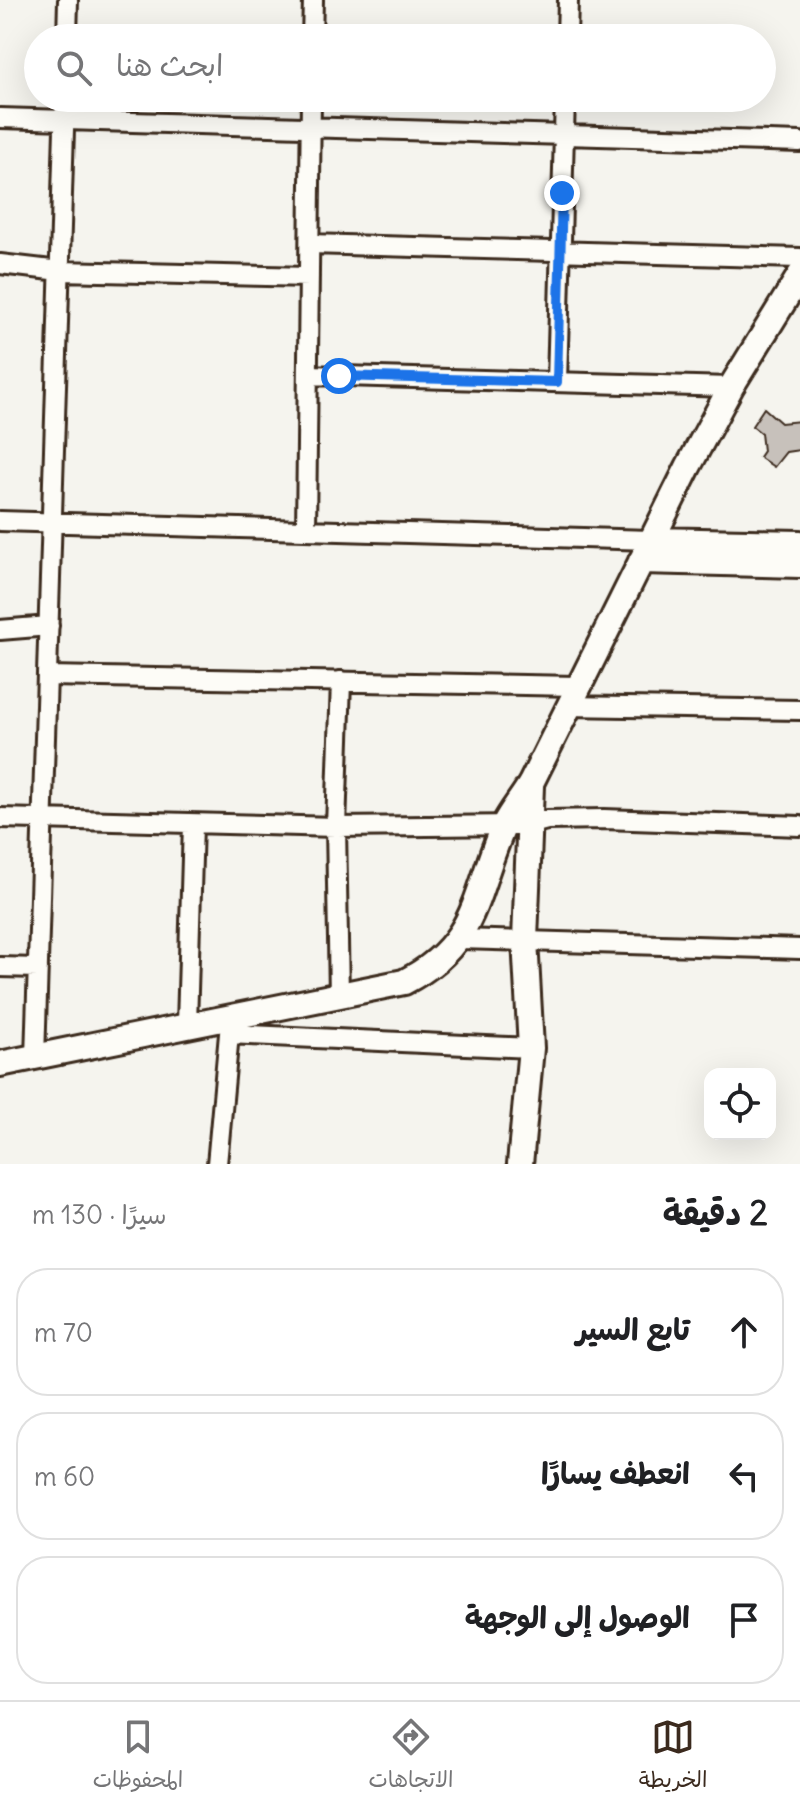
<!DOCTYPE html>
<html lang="ar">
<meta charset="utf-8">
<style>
:root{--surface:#fff;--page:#f2f2f2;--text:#202124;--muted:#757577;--line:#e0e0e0;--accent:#3b2a1e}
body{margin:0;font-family:Delius,"Playpen Sans Arabic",sans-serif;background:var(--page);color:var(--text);direction:rtl}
.controls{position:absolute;right:24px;bottom:24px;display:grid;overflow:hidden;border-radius:16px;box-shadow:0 8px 32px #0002}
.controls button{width:72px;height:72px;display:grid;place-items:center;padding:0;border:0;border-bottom:2px solid var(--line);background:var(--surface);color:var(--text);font:40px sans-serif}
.stop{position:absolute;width:24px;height:24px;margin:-18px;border:6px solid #1a73e8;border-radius:50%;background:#fff}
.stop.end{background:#1a73e8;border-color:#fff;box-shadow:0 2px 8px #0008}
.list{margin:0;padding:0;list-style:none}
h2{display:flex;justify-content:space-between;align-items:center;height:104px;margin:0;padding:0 32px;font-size:34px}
h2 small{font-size:26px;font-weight:400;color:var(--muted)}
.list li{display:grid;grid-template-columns:52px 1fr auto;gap:24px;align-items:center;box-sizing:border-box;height:128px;margin:0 16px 16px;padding:0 16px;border:2px solid var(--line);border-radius:32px}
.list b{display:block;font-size:30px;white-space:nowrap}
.list em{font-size:26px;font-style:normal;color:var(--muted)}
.icon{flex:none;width:44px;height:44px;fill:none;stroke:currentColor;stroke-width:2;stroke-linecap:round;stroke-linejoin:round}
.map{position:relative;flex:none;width:800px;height:1164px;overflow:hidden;direction:ltr}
.search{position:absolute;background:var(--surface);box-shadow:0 8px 32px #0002;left:24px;right:24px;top:24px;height:88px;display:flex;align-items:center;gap:20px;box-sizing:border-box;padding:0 28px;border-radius:44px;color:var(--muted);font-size:30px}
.sheet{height:536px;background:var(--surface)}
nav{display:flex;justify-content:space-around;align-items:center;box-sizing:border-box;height:112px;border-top:2px solid var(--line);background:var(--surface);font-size:22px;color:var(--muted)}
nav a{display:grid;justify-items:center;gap:4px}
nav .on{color:var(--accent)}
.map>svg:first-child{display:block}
.building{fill:#c7c1bb;stroke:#3b2a1e;stroke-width:2}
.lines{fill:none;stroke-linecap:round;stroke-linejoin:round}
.street-casing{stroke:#3b2a1e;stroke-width:24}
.secondary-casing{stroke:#3b2a1e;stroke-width:30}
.street{stroke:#fdfcf7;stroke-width:18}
.secondary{stroke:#fdfcf7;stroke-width:24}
.route{stroke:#1a73e8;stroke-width:10}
</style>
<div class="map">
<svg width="800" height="1164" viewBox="0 0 800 1164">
<rect width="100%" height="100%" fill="#f5f4ee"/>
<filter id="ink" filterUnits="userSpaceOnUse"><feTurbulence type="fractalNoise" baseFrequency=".0125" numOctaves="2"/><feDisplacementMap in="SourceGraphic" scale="16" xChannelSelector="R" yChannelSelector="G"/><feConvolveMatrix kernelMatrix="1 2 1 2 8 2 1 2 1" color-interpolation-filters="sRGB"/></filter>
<g filter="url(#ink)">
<path class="building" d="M764 408 781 423 800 421V450L786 452 774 467 759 457 763 451 761 433 752 426Z"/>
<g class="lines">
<g class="street-casing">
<path id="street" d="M67 38 68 0
M312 38 313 0
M567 38 568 0
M0 118 800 142
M310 244 800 258
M0 264 60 271 309 277
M308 375 731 387
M557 382 565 98
M0 521 651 540
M306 530 311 98
M0 630 49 626
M47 676 577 686
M567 706 800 710
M0 818 336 827 528 825 547 820 604 819 800 826
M460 939 800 949
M0 967 38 968
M339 996 336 827 341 681
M187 1024 193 824
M229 1034 531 1048
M35 1058 65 98
M217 1164 230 1023"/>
</g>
<g class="secondary-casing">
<path id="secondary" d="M651 540 800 543
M641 561 800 565
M0 1064 404 982C479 944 474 892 504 825 511 811 523 797 531 783L688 467 731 387 800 275
M520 1164 531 1048 525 940 531 786"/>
</g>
<use href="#street" class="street"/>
<use href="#secondary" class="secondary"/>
</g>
</g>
<g class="lines" filter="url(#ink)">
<path class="route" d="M339 376 557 382 562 193"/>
</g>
</svg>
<div class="controls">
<button><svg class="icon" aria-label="locate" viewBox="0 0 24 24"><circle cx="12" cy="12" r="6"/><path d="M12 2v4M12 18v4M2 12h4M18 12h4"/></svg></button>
</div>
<div class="stop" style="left:339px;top:376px"></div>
<div class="stop end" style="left:562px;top:193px"></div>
<div class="search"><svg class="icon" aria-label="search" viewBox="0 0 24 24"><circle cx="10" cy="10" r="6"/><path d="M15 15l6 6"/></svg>ابحث هنا</div>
</div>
<section class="sheet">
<h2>2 دقيقة<small>سيرًا · 130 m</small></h2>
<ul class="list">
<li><svg class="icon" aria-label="ahead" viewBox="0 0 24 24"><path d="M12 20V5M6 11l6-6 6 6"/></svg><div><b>تابع السير</b></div><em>70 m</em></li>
<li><svg class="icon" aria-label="left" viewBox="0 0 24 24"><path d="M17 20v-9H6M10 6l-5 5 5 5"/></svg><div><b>انعطف يسارًا</b></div><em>60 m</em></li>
<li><svg class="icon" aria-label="arrive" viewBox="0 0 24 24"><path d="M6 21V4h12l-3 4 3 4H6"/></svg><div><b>الوصول إلى الوجهة</b></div></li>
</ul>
</section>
<nav>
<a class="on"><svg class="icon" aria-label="map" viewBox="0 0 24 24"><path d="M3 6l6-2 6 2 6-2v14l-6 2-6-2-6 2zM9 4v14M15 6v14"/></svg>الخريطة</a>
<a><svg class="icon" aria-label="directions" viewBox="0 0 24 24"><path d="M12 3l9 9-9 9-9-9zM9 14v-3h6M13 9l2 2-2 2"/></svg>الاتجاهات</a>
<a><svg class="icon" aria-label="saved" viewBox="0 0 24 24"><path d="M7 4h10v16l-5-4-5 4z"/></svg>المحفوظات</a>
</nav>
